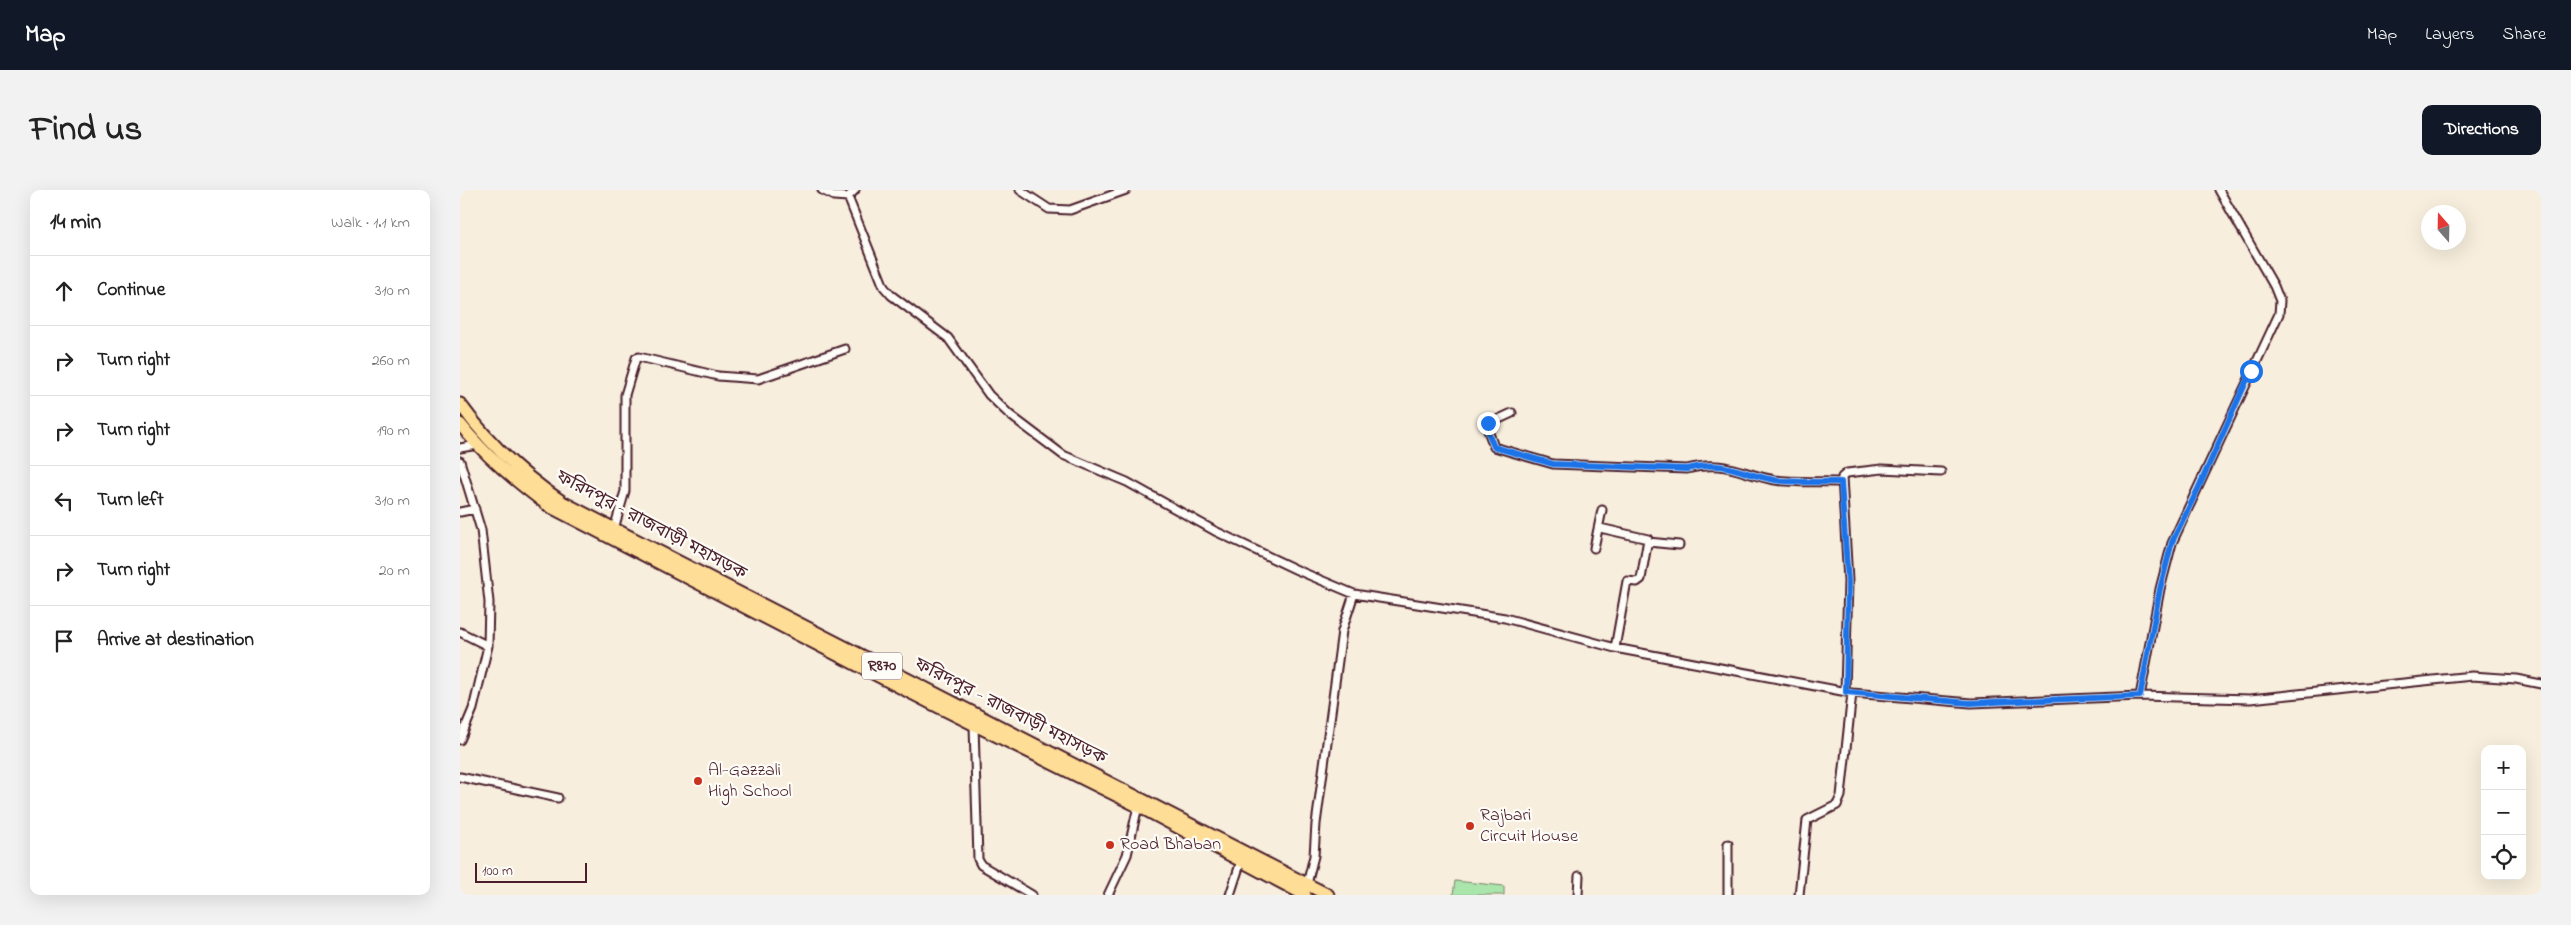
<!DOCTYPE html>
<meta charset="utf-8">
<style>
:root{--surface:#fff;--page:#f2f2f2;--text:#222;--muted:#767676;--line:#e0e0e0;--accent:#111827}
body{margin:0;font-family:"Indie Flower","Noto Sans Bengali",sans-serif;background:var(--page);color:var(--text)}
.controls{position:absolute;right:15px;bottom:15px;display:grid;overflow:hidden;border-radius:10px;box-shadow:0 5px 20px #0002}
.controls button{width:45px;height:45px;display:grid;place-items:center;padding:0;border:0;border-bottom:1px solid var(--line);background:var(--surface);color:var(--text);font:25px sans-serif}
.compass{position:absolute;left:1961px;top:15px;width:45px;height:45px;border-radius:50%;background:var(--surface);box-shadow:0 5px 20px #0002;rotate:340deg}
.scale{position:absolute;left:15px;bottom:12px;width:112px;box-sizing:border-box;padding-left:5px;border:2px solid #4a1f2b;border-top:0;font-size:14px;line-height:18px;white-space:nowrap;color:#4a1f2b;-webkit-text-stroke:4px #fdfcf7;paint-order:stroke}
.stop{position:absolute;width:15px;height:15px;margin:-11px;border:4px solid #1a73e8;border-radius:50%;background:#fff}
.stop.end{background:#1a73e8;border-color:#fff;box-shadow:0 1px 5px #0008}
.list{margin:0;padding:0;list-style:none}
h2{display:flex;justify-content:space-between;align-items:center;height:65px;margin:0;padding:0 20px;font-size:21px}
h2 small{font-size:16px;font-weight:400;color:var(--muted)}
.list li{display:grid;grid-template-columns:32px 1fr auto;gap:15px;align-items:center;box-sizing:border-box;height:70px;padding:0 20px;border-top:1px solid var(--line)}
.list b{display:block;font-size:19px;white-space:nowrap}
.list em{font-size:16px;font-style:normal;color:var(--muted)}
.icon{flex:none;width:28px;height:28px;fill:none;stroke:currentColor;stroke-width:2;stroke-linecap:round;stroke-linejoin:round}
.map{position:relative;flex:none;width:2081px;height:705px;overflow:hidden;border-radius:10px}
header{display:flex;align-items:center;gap:30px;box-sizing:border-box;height:70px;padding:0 25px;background:var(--accent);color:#fff}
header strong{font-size:24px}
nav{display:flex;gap:28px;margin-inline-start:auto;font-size:18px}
.intro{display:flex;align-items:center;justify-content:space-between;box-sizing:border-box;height:120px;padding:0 30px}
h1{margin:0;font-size:35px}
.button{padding:12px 22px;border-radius:10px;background:var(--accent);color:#fff;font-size:18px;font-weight:700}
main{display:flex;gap:30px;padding:0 30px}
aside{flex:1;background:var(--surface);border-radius:10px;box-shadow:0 5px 20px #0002}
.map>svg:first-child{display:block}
.green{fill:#aae5ab;stroke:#7a826b}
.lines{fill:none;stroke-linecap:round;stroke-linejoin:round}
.minor-casing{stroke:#4a1f2b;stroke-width:11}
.primary-casing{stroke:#4a1f2b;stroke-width:15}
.minor{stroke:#fdfcf7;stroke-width:7}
.primary{stroke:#fedd96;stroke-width:11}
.route{stroke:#1a73e8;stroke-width:6}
.poi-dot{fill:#c8321e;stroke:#fdfcf7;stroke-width:2}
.labels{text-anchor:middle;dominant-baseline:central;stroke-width:4.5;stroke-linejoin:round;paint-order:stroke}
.shield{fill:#fdfcf7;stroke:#806168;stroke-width:1}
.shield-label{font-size:16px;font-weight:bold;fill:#4a1f2b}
.street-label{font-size:18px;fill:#4a1f2b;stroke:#fdfcf7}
.poi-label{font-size:18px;fill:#4a1f2b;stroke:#fdfcf7;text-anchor:start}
</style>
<header>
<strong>Map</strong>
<nav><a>Map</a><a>Layers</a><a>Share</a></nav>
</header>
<div class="intro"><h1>Find us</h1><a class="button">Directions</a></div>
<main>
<aside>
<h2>14 min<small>Walk · 1.1 km</small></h2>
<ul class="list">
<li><svg class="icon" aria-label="ahead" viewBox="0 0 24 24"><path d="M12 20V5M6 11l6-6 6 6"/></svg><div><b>Continue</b></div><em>310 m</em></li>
<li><svg class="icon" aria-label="right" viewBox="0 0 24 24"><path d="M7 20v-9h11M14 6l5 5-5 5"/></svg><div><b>Turn right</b></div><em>260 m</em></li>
<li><svg class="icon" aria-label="right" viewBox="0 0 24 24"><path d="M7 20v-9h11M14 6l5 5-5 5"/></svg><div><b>Turn right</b></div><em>190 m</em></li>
<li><svg class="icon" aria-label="left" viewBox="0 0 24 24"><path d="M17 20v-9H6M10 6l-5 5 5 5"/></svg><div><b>Turn left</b></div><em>310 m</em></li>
<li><svg class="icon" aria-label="right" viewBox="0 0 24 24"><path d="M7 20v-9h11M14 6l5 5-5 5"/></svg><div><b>Turn right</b></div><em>20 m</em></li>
<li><svg class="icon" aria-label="arrive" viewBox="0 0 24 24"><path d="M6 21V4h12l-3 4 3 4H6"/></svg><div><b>Arrive at destination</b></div></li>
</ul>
</aside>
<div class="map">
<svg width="2081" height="705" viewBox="0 0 2081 705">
<rect width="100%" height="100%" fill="#f7eedd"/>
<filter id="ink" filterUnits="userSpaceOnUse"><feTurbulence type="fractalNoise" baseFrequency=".02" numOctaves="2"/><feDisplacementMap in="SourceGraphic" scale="10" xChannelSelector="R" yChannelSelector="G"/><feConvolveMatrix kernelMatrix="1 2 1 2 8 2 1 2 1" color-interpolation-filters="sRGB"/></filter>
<g filter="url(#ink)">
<path class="green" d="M995 691 1044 696V705H993Z"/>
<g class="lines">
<g class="minor-casing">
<path id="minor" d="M362 0 374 6 388 7 395 0
M560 0 589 19 610 20 666 0
M388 7 424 97 431 105 488 148 529 205 550 225 603 265 667 292 755 341 837 380 894 404 1045 428 1155 458 1392 503 1511 513 1680 506 1790 509 2012 486 2056 489 2081 494
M1052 223 1026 235 1034 257 1093 274 1227 279C1265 269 1280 284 1315 290 1336 293 1360 291 1381 292
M0 258 18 255
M0 271 21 340 29 412 28 456 0 442
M0 322 15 319
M1140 338 1188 349 1181 389 1177 392 1167 391 1155 458
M154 339 165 301V205L176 168 179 167 258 186 298 189 385 159
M1188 352 1219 355
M1134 358 1142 320
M1385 502 1388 391 1382 287 1387 283 1422 279 1481 282
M1680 506 1700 399 1712 353 1819 124 1820 111 1814 96 1759 0
M514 535 518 669 521 675 572 705
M0 550 13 519 28 456
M0 587 98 608
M847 694 854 666 856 634 882 441 894 404
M648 705 667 665 678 616
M770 705 781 671
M1118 705 1119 686
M1268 705V654
M1339 705 1347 630 1377 615 1381 606 1392 503"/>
</g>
<g class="primary-casing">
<path id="primary" d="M0 214C29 254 63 286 104 313L868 705
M0 234C25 266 57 292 89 316L471 513 678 616 845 705"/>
</g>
<use href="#minor" class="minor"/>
<use href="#primary" class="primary"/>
</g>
</g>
<g class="lines" filter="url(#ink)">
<path class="route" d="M1028 233 1026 237 1034 257 1093 274 1227 279C1265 269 1280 284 1315 290 1336 293 1360 292 1381 292L1388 391 1386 502 1510 513 1680 506 1700 399 1712 352 1738 299 1791 181"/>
</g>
<g class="poi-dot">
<circle cx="238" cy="591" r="5"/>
<circle cx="1010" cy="636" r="5"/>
<circle cx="650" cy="655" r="5"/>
</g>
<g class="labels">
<rect class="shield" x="402" y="462.5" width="40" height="27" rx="4"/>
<g class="shield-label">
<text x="422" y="476">R870</text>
</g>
<g class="street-label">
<text transform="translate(191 336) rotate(28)">ফরিদপুর - রাজবাড়ী মহাসড়ক</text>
<text transform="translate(550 522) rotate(27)">ফরিদপুর - রাজবাড়ী মহাসড়ক</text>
</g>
<g class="poi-label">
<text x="248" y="581">Al-Gazzali<tspan x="248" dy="21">High School</tspan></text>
<text x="1020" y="626">Rajbari<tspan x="1020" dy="21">Circuit House</tspan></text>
<text x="660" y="655">Road Bhaban</text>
</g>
</g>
</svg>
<div class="controls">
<button>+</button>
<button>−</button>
<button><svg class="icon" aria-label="locate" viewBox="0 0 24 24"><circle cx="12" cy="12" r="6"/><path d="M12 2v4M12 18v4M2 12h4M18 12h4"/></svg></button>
</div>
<svg class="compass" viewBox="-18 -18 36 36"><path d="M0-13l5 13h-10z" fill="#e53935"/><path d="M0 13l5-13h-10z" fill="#767676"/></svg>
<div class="scale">100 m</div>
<div class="stop" style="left:1791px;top:181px"></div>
<div class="stop end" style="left:1028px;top:233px"></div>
</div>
</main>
